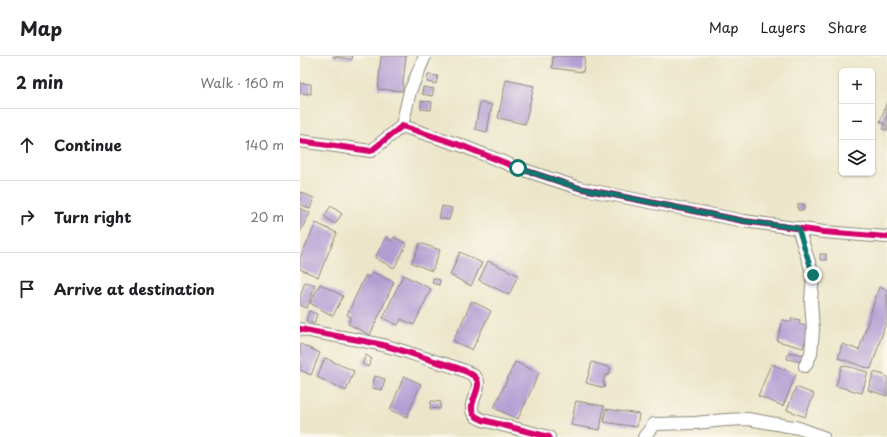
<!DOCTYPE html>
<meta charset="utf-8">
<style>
:root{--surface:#fff;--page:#f2f2f2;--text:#202124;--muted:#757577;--line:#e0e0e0}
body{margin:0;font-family:"Playpen Sans",sans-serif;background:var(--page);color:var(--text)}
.controls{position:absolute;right:12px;top:12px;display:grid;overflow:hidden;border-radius:6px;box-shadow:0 1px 3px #0004}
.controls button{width:36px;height:36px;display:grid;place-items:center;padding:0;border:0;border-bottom:1px solid var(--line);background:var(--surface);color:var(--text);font:20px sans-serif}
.stop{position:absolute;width:12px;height:12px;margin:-9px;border:3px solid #0f766e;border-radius:50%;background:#fff}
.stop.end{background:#0f766e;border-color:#fff;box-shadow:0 1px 4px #0008}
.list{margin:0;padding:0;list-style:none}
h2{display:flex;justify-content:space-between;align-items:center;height:52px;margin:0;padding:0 16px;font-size:17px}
h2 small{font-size:13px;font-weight:400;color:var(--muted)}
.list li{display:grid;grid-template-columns:26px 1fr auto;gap:12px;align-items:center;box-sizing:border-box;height:72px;padding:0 16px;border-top:1px solid var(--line)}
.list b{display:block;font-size:15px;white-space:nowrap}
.list em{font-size:13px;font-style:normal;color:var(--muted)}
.icon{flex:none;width:22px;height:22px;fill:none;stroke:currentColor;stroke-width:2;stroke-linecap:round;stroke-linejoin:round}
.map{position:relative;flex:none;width:587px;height:381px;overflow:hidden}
header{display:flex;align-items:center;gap:24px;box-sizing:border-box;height:56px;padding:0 20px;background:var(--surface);border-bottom:1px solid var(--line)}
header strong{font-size:19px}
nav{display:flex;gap:22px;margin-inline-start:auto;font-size:14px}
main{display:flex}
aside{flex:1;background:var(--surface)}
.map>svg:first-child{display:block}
.building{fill:#b39ed3}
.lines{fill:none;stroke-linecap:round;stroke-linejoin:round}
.minor-casing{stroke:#8b887a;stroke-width:14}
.minor{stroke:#fff;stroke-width:12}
.cycleway-casing{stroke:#fbf7ec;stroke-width:8}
.cycleway{stroke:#d6006c;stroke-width:6}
.route{stroke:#0f766e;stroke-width:5}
</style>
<header>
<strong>Map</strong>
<nav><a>Map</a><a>Layers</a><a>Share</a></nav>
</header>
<main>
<aside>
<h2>2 min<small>Walk · 160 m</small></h2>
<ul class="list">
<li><svg class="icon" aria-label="ahead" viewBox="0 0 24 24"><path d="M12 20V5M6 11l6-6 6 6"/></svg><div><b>Continue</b></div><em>140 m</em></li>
<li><svg class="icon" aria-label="right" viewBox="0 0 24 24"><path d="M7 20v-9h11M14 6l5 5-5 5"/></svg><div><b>Turn right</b></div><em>20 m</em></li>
<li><svg class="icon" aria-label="arrive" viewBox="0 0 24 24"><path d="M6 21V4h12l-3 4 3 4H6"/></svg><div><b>Arrive at destination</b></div></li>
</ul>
</aside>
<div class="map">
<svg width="587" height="381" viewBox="0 0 587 381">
<rect width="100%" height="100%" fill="#fbf7ec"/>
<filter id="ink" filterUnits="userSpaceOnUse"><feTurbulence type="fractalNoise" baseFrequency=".025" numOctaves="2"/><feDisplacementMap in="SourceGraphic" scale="8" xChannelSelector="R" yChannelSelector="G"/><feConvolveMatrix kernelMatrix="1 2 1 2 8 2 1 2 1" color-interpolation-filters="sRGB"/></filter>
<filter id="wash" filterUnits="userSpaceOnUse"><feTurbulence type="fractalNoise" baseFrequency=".012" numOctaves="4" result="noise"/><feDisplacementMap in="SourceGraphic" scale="16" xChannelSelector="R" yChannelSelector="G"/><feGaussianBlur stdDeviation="0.9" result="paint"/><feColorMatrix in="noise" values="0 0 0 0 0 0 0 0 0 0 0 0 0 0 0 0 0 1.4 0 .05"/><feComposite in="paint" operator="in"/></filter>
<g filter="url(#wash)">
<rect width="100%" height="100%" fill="#ebe6c9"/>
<g id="blocks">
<path class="building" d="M33 0H53L52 3 33 1Z
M81 0H106L102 35 78 33Z
M253 0H277L285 1 283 16 252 12Z
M128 19 138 20 136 28 127 26Z
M206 24 234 30 225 68 198 62Z
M0 27 11 28V38L0 37Z
M123 31 134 33 132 40 122 38Z
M121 45 132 46 131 54 121 53Z
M180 46 192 49 187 76 175 73Z
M587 46V74L583 73 585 68 580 66Z
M0 136 14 142 10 153 0 148Z
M498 148H504V154H498Z
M31 150 42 158 35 168 24 160Z
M142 150 152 152 149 164 139 162Z
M0 152 10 157 0 176Z
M16 167 37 177 18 221 0 213V202Z
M86 181 92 185 94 181 107 188 94 212 75 202Z
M120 187 140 194 132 215 112 207Z
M160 196 182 207 171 230 150 219Z
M520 198H526V204H520Z
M188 205 218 219 209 239 179 224Z
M72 216 94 226 70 279 48 268 51 261 47 259 65 220 69 222Z
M103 219 131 233 114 269 101 263 98 269 83 262Z
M133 222 140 224 139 229 132 227Z
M5 226 15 229 7 252 0 249V241Z
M20 228 43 240 33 260 10 247Z
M579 231 587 234V263L571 313 538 302 542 288 559 294Z
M172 245 191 255 172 294 153 285Z
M9 255 17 258 14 268 6 265Z
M492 262 500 264 499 268 509 271 503 292 477 285 483 264 491 266Z
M0 288 20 297 11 319 0 314Z
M489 296 504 299 502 306 487 303Z
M66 299 72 303 68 311 62 308Z
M25 302 54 315 46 335 17 321Z
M215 306 239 317 218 363 194 352Z
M292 306 311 312 308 320 305 319 303 327H305L304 332 286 327Z
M471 308 496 318 483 350 458 340Z
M542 309 568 316 562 337 536 330Z
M574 316 587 320V340L568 334Z
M75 320 85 323 82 334 72 332Z
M104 320 121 328 107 361 90 354Z
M496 331 514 338 505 361 487 354Z
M131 345 141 346 140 353 130 352Z
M276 345 304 350 300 374 271 369Z
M306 353 339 358 337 371 304 366Z"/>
</g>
</g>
<g filter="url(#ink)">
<use href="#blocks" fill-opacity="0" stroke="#8b887a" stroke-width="1"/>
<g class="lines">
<g class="minor-casing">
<path id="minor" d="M102 70 110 35 125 0
M0 85 71 95 102 70 160 89 218 112 279 132 444 165 524 176 587 181
M498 172 513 219 511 245 513 274 511 298 505 310
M0 273C26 279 52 282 78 288 97 292 115 299 134 305 145 308 165 313 174 320 186 329 167 346 173 357 175 361 179 362 183 364L249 381
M344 381 354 368 395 367 425 364 448 363 499 372 523 381"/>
</g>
<use href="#minor" class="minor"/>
<g class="cycleway-casing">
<path id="cycleway" d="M0 85 71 95 102 70 160 89 218 112 279 132 444 165 524 176 587 181
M0 273C26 279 52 282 78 288 97 292 115 299 134 305 145 308 165 313 174 320 186 329 167 346 173 357 175 361 179 362 183 364L249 381"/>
</g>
<use href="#cycleway" class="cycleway"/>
</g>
</g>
<g class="lines" filter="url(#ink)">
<path class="route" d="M218 112 279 132 444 165 498 172 513 219"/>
</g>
</svg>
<div class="controls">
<button>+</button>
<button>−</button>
<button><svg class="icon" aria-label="layers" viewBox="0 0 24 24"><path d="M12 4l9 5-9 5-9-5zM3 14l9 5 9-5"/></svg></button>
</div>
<div class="stop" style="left:218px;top:112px"></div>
<div class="stop end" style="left:513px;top:219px"></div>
</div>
</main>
